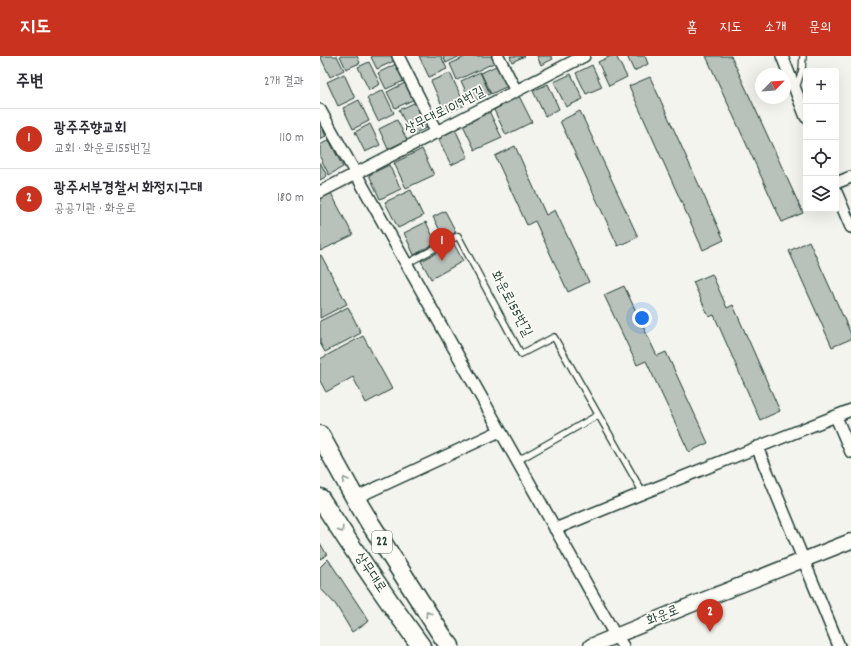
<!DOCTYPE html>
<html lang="ko">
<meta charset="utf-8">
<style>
:root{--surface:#fff;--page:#f2f2f3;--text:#2b2b33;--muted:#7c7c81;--line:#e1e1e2;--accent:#c8321e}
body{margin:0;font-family:Dekko,"Poor Story",sans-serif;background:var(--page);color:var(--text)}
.controls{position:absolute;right:12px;top:12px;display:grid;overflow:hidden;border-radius:4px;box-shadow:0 4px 16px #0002}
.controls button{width:36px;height:36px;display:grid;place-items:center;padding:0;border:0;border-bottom:1px solid var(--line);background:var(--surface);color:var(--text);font:20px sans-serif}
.compass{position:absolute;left:435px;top:12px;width:36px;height:36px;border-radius:50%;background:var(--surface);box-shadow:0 4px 16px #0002;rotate:65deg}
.you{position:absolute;left:322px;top:262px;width:14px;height:14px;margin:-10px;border:3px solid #fff;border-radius:50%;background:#1a73e8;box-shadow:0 0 0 6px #1a73e833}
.badge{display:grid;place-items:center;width:26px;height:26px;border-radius:50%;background:var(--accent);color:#fff;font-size:13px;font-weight:700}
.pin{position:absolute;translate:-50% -33px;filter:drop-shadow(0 1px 2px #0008)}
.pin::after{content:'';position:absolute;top:21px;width:14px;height:12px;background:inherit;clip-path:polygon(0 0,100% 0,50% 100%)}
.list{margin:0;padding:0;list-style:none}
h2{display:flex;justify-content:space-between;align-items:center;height:52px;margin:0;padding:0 16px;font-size:17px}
h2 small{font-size:13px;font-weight:400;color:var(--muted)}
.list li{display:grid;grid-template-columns:26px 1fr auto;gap:12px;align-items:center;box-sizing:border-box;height:60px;padding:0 16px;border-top:1px solid var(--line)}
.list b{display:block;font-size:15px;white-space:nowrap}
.list p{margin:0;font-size:13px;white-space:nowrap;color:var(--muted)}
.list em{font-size:13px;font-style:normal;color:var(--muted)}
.icon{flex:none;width:22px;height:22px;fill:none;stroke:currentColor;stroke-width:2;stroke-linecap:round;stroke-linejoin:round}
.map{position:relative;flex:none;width:531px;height:590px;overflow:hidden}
header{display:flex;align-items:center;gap:24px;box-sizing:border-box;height:56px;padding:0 20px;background:var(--accent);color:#fff}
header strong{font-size:19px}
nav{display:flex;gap:22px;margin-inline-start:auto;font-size:14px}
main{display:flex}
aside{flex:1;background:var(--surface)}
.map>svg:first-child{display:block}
.building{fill:#b9c1bb;stroke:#1f3d34}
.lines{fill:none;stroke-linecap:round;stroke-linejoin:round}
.service-casing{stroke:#1f3d34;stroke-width:8}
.minor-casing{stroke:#1f3d34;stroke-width:14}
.tertiary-casing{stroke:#1f3d34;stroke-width:17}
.primary-casing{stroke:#1f3d34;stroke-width:21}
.service{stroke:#fdfcf7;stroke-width:5.5}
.minor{stroke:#fdfcf7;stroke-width:11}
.tertiary{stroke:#fdfcf7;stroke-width:14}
.primary{stroke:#fdfcf7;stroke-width:18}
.oneway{stroke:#8e9c96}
.labels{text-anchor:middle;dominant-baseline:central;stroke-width:3.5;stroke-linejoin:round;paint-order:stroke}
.shield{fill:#fdfcf7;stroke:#62766e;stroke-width:1}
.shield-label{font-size:13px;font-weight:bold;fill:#1f3d34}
.street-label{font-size:14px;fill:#1f3d34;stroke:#fdfcf7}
</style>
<header>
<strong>지도</strong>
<nav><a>홈</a><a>지도</a><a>소개</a><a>문의</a></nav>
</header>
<main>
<aside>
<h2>주변<small>2개 결과</small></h2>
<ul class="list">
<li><span class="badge">1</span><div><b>광주주향교회</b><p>교회 · 화운로155번길</p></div><em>110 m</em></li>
<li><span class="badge">2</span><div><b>광주서부경찰서 화정지구대</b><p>공공기관 · 화운로</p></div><em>180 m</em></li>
</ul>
</aside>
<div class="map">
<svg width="531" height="590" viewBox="0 0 531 590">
<rect width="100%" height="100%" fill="#f4f4ef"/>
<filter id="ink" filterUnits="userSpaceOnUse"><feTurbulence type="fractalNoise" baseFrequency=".025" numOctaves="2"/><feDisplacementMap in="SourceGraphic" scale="8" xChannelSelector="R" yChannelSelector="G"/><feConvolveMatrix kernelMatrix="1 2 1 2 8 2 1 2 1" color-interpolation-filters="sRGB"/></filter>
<g filter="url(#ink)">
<path class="building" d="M0 0H17L24 14 10 21Z
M20 0H37L40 7 26 13Z
M54 0H74L76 4 57 13 51 1Z
M99 0H121L127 13 109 21Z
M123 0H140L126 7Z
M147 0H173L176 6 137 24 130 8Z
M190 0H205L192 6Z
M217 0H231L233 3 221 9Z
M291 0H296L307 21 289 30 278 6Z
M307 0H325L328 8 314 15Z
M386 0H411L483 157 462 166Z
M49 6 60 28 49 34 38 11Z
M78 7 86 24 66 33 58 17Z
M178 9 188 30 171 38 161 17Z
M272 9 282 31 266 38 256 17Z
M160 16 170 38 151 46 141 25Z
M130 17 145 49 131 55 123 52 111 25Z
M24 18 35 42 18 50 7 26Z
M251 18 263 43 246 51 234 26Z
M330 21 404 184 383 194 309 30Z
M87 26 95 43 75 52 67 36Z
M228 28 239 53 225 60 213 35Z
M63 34 74 57 58 65 47 42Z
M199 40 212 66 186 79 173 52Z
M39 44 49 65 33 73 23 52Z
M98 45 110 70 91 79 79 54Z
M169 55 182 82 155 94 142 67Z
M260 55 318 181 298 190 240 65Z
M77 64 87 84 68 93 59 73Z
M0 68 6 80 0 83Z
M50 68 60 89 45 96 35 76Z
M135 73 148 101 131 109 118 82Z
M9 84 23 111 9 119 0 101V89Z
M195 90 226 159 235 154 269 226 248 236 215 165 207 169 175 100Z
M102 93 114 119 86 132 74 107Z
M0 106 7 120 0 124Z
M69 109 81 133 60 143 49 119Z
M91 134 103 160 78 172 65 146Z
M11 137 33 179 0 195V142Z
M125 155 136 176 124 182 113 161Z
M106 166 116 187 94 199 84 177Z
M489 185 531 278V283L512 291 469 195Z
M134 188 143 205 111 223 101 205Z
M0 199H1L27 248 0 262Z
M392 218 407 252 413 249 460 355 440 364 394 259 389 261 373 226Z
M304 230 337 300 346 296 388 387 369 396 326 305 317 309 284 239Z
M28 251 41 277 5 296 0 287V265Z
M43 280 72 333 46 347 33 321 6 336 0 325V303Z
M0 487 7 499 0 503Z
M8 503 49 565 32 576 16 549 4 536 0 533V511Z"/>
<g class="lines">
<g class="service-casing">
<path id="service" d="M476 32 482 14 483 0
M86 208 138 180 201 298 234 281 323 437
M197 405 278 359"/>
</g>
<g class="minor-casing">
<path id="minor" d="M78 0 117 77
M178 0 196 35
M462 0 486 61
M0 54 295 579 303 590
M516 127 531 121
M0 136 264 0
M516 136 531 171
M516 361 531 396
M437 391 519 590
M35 442 180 375
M235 473 323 437 531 354"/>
</g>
<g class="tertiary-casing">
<path id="tertiary" d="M271 590 383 544 531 485"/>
</g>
<g class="primary-casing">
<path id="primary" d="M0 379 35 442 50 467 123 581 130 590
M0 442C32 492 66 542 101 590"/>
</g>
<use href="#service" class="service"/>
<use href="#minor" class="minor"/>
<use href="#tertiary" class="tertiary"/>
<use href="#primary" class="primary"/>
</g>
<defs><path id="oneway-chevron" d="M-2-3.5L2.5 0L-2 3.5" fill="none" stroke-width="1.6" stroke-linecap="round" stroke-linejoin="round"/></defs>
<g class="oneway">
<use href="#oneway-chevron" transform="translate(25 424) rotate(-119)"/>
<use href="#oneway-chevron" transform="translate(21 474) rotate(56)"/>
<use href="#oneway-chevron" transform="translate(108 558) rotate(-123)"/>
</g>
</g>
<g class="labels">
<rect class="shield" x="52" y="475" width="20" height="22" rx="3"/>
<g class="shield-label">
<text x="62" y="486">22</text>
</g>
<g class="street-label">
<text transform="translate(125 55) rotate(-27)">상무대로1019번길</text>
<text transform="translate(191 248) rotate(62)">화운로155번길</text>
<text transform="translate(50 517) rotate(56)">상무대로</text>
<text transform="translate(343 560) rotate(-22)">화운로</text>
</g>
</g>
</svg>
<div class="controls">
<button>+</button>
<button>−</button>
<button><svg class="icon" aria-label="locate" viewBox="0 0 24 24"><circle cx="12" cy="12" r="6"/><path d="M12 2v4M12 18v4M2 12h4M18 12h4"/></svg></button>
<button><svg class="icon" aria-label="layers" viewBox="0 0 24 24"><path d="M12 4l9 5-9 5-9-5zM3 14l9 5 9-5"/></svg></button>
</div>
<svg class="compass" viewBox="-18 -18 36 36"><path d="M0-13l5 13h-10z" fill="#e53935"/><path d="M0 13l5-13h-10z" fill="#7c7c81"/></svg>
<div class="you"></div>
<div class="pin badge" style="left:122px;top:205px">1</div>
<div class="pin badge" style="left:390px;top:576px">2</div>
</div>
</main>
